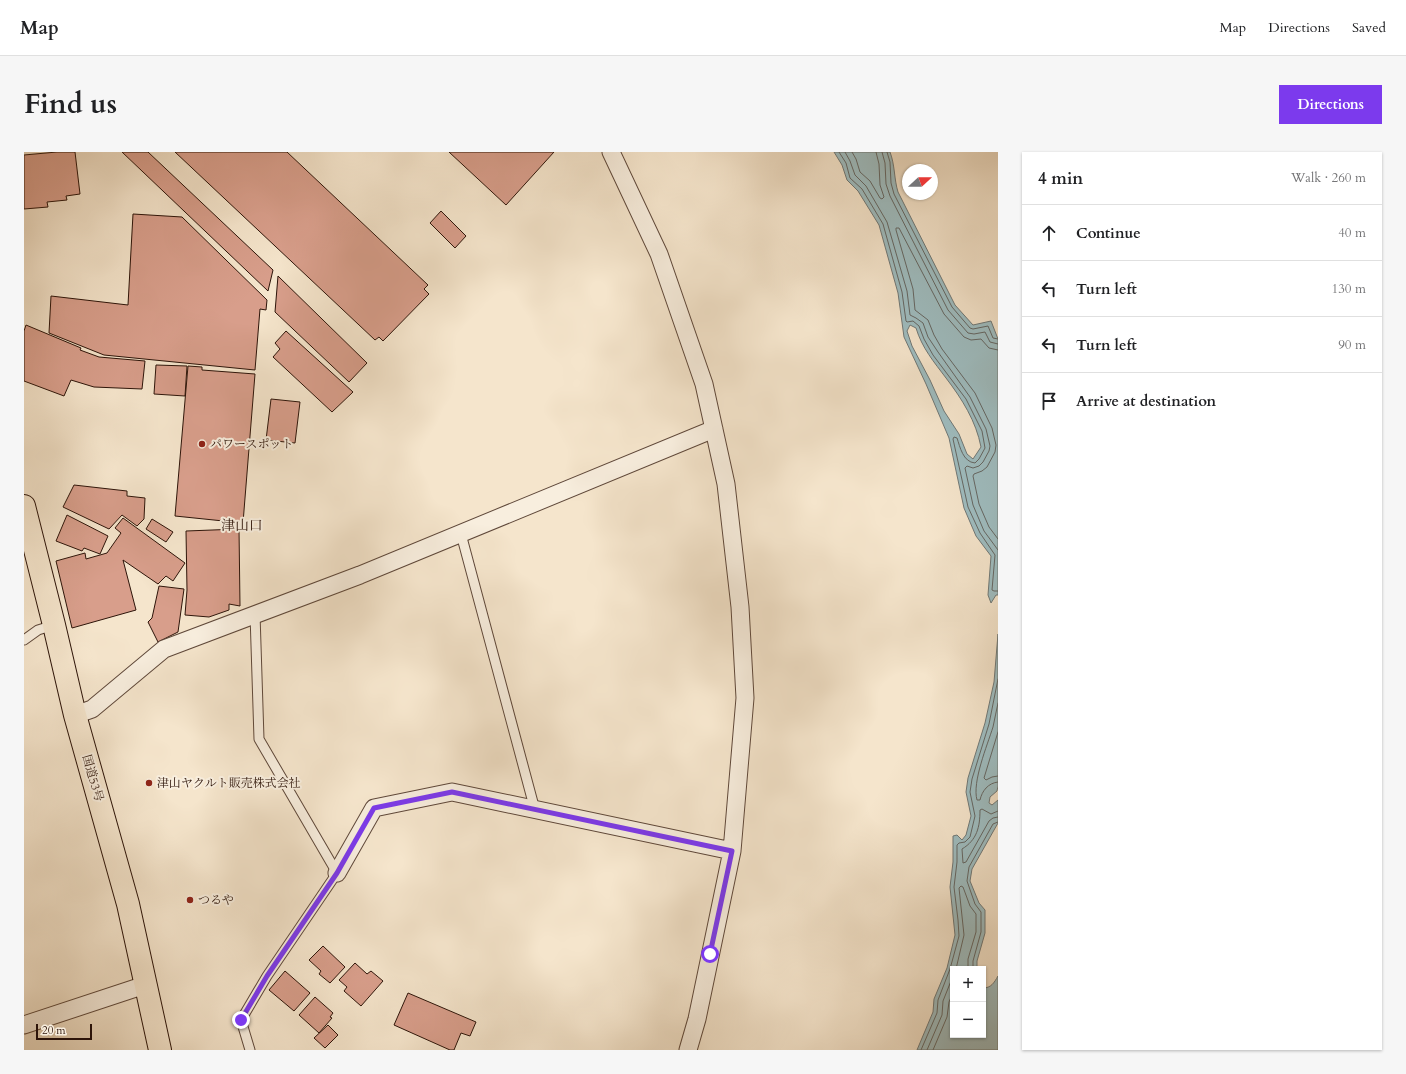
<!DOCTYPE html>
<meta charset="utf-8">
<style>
:root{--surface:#fff;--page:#f6f6f6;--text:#202124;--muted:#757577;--line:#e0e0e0;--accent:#7c3aed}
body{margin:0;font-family:Cardo,"Noto Serif JP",serif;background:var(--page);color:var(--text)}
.controls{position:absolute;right:12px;bottom:12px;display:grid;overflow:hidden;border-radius:0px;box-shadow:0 1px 3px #0004}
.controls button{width:36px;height:36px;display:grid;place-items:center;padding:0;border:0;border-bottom:1px solid var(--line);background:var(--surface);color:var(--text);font:20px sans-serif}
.compass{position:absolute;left:878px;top:12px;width:36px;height:36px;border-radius:50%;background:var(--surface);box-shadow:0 1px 3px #0004;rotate:69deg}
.scale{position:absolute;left:12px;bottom:10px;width:56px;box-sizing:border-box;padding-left:4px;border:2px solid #2d1409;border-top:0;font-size:11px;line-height:14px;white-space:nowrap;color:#2d1409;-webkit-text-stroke:3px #f8eede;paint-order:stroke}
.stop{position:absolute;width:12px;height:12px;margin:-9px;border:3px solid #7c3aed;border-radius:50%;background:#fff}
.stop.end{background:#7c3aed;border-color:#fff;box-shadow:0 1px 4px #0008}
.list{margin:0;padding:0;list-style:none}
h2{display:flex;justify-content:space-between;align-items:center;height:52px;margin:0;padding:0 16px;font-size:17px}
h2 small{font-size:13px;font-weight:400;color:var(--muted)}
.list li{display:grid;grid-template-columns:26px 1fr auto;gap:12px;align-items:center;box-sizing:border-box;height:56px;padding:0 16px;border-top:1px solid var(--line)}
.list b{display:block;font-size:15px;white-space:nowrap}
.list em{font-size:13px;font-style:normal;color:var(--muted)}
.icon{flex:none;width:22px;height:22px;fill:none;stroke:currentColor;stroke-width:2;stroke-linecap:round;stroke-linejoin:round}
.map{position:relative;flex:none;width:974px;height:898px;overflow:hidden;border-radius:0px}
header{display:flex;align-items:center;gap:24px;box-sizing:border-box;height:56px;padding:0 20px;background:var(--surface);border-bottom:1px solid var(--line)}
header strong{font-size:19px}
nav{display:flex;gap:22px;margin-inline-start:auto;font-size:14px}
.intro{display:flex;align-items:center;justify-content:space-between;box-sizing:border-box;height:96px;padding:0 24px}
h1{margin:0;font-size:28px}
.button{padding:10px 18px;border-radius:0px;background:var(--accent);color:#fff;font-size:14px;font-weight:700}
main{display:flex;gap:24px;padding:0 24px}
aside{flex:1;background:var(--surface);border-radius:0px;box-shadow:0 1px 3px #0004}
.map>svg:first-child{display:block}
.water{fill:#9fbdc0;stroke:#717977;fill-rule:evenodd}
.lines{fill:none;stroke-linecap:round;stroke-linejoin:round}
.shore{stroke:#666864;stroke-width:1}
.building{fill:#d89e8b;stroke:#2d1409}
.service-casing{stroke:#5f483a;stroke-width:11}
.minor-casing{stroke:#5f483a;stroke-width:19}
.trunk-casing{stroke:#2d1409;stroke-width:24}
.service{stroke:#f8eede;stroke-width:9}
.minor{stroke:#f8eede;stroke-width:17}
.trunk{stroke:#f5e5cc;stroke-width:22}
.route{stroke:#7c3aed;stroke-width:5}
.poi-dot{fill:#8f2418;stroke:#f8eede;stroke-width:1.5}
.labels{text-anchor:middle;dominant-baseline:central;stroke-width:4;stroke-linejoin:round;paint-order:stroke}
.poi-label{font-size:12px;fill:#2d1409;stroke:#f8eede;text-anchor:start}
.street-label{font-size:12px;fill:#2d1409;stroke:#f8eede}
.quarter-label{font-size:14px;fill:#2d1409;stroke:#f8eede}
</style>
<header>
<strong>Map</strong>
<nav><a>Map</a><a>Directions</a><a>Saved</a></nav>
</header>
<div class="intro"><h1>Find us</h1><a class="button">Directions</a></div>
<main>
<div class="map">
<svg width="974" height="898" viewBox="0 0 974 898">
<rect width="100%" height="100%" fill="#f5e5cc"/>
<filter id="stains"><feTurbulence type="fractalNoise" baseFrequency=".005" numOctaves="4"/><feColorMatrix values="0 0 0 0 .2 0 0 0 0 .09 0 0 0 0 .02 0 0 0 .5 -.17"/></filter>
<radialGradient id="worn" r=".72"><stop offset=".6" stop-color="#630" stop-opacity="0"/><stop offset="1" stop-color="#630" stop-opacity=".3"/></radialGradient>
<path class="water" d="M810 0H866C871 13 870 27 874 40L931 153 949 173 967 169 974 187V443H972L967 451 964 443 967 404 952 384 940 356 925 286 902 232 880 185 874 141 855 73 834 39 823 28 818 13ZM886 173 892 176C898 196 910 210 922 226 938 247 952 269 957 295L949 307 943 302 935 282 920 259 906 228 888 194 883 179Z
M974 482V634L973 639 966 645 965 651 968 653 974 648V671L948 717 946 729 955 751 961 758V781L953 809V817H929V883H959V836C967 836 970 831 974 824V898H893L909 860 910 847 923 816 931 783 926 735 929 710V684L933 683 938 688 942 683 947 664 942 640 944 626 961 571 970 530Z"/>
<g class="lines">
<path class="shore" d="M815 0 822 11 826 26 838 37 859 72 878 140 882 169 883 170 889 169 895 174 900 187 909 203 942 247 958 279 961 296 955 307 951 311C939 310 936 295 933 286L930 285 929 287 944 355 956 381 971 403 968 438 970 439H974
M821 0 826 9 831 23 842 34 863 70 883 139 886 163 892 166 899 171 904 185 914 200 946 245 962 277 966 294 965 299 959 310 955 314 949 316 943 314 941 316 949 353 960 379 974 398
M828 0 832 7 836 20 846 29 856 46 858 47 860 45 856 33 855 12 852 0
M858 0 861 11 862 32 866 44 924 158 944 181 950 182 961 180 966 190 974 192
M863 0 866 10 867 31 870 42 928 155 946 176 949 177 964 174 969 186 974 187
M974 198 965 196 957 187 947 188 940 185 920 162 875 76H872V78L889 137 891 158 904 168 910 183 918 197 951 241 968 276 972 293 971 300 963 315 958 319 950 322 949 324 955 352 965 375 974 387
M974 551C972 559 971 567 969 575 963 594 948 630 953 648H956C958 639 964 631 974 630
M974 580 960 626 962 628 968 625 974 624
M974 659 967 662 958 657 956 658C956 675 953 688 938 697L939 711 942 710 965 669 969 666 974 665
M932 817 940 783 935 736 937 734 939 735 946 754 952 762V780L944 807V817
M949 817V809L957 780V760L951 752 943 729 945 715 969 672 974 670
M897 898 913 861 914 848 926 817 935 784 934 768 930 735 933 710V693L935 691 941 690 946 685 951 664 946 640 948 627 965 572 974 527
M903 898 918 863 919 849 929 824
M909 898 923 865 925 850 929 840"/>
</g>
<path class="building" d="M33 0H51L56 42 42 44 43 48 23 50 24 55 0 57V3Z
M98 0H124L249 118 244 139Z
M151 0H263L404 133 400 137 405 142 359 189 355 185 351 188Z
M425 0H530L482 53Z
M417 59 442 84 431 96 406 71Z
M109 62 158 65 243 148 242 158 236 157 231 218 80 203 25 181 27 144 104 153Z
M254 124 343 211 325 230 251 160Z
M2 173 57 196 56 198 75 205 121 209 118 237 70 235 47 228 40 244 0 229V179Z
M262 179 329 240 308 260 249 205 256 197 251 191Z
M132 213 163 214 161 244 130 242Z
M164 214 178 215V218L231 222 219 371 151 364Z
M247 247 276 250 271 291 242 288Z
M50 333 103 339V344L121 346 120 367 113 374 98 363 85 377 39 355Z
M43 363 84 384 76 402 60 396 58 399 32 389Z
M99 366 161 411 149 429 142 424 134 432 99 408 112 458 48 476 32 409 61 401 62 407 83 401 97 381 91 376Z
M128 367 149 380 142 390 122 377Z
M215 377 216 454 205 452V458L185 465 161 463 163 438 162 379Z
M135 434 160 437 154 480 134 490 124 470 128 466Z
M299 794 321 815 306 831 295 822 297 819 285 808Z
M331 811 343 822 347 819 359 829 337 854 320 839 323 835 315 828Z
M261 819 286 841 270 859 245 838Z
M384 841 452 870 446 884 437 881 430 898H426L370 873Z
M291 845 309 861 306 865 308 866 295 881 275 863Z
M304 873 314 883 301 896 290 886Z"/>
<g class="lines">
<g class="service-casing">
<path id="service" d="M437 382 511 658
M0 488 14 478 30 473
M226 898 217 868 243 824 313 721 235 587 231 462"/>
</g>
<g class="minor-casing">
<path id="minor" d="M587 0 635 102 680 232 702 332 716 455 721 546 708 699 673 867 664 898
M51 563 68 557 140 497 336 423 690 277
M313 721 350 656 428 640 708 699
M0 873 121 833"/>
</g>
<g class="trunk-casing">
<path id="trunk" d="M0 354 30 473 51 563 104 752 136 898"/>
</g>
<use href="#service" class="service"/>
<use href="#minor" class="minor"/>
<use href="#trunk" class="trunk"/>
</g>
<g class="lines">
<path class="route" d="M217 868 243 824 313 721 350 656 428 640 708 699 686 802"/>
</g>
<g class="poi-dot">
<circle cx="178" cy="292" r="4"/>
<circle cx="125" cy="631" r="4"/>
<circle cx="166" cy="748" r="4"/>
</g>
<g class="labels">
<g class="poi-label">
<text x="186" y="292">パワースポット</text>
<text x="133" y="631">津山ヤクルト販売株式会社</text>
<text x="174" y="748">つるや</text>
</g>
<g class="street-label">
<text transform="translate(69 626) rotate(74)">国道53号</text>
</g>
<g class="quarter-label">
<text x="218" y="373">津山口</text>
</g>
</g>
<rect width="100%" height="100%" filter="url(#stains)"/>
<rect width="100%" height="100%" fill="url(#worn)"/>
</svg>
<div class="controls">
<button>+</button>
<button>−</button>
</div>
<svg class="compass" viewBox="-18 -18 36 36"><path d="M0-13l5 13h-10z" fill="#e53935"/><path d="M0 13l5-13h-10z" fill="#757577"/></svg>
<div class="scale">20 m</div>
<div class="stop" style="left:686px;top:802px"></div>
<div class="stop end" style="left:217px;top:868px"></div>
</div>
<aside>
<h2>4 min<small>Walk · 260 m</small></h2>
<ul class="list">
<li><svg class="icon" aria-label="ahead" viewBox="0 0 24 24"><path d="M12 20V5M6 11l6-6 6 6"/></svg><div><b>Continue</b></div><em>40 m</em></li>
<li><svg class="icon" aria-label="left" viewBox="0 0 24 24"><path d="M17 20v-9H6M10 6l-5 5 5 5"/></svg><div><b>Turn left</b></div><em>130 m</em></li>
<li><svg class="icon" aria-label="left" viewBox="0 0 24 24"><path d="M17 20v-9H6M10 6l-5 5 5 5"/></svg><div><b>Turn left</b></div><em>90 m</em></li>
<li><svg class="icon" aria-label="arrive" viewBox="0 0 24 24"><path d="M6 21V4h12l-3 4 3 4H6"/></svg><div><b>Arrive at destination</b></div></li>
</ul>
</aside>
</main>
